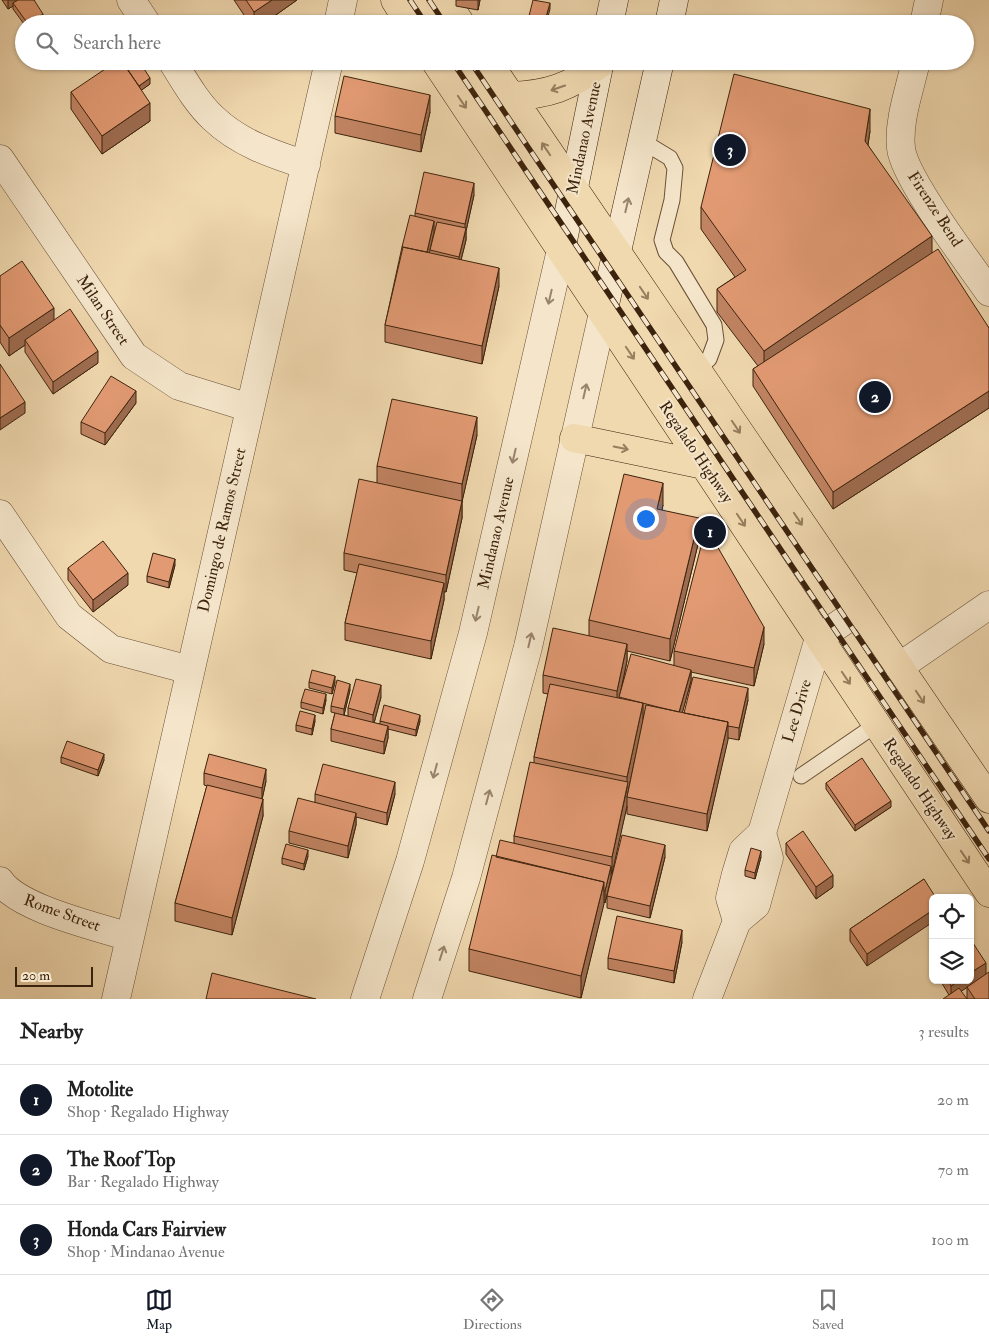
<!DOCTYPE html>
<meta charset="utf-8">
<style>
:root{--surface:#fff;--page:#f6f6f6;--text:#222;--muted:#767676;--line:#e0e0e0;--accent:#111827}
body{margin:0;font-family:"IM FELL Double Pica",serif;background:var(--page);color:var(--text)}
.controls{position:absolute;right:15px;bottom:15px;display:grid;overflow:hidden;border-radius:8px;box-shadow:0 1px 4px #0004}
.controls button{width:45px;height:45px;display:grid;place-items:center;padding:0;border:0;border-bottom:1px solid var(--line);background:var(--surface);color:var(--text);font:25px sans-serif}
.scale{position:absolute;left:15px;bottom:12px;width:78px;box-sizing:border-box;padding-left:5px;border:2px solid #3c230d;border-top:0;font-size:14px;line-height:18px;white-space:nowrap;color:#3c230d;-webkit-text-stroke:4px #f5e6cb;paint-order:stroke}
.you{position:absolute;left:645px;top:518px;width:18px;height:18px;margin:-12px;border:4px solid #fff;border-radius:50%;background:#1a73e8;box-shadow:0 0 0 8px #1a73e833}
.badge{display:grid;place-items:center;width:32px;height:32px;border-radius:50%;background:var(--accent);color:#fff;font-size:16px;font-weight:700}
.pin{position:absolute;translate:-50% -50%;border:2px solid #fff;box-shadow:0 1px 5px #0006}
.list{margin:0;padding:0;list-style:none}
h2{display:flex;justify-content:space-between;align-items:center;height:65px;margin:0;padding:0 20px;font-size:21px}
h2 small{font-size:16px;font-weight:400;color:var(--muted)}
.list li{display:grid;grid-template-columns:32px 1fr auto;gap:15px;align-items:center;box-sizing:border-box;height:70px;padding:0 20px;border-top:1px solid var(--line)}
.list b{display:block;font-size:19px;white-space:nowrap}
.list p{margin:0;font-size:16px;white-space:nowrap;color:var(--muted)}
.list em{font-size:16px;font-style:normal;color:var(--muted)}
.icon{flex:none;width:28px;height:28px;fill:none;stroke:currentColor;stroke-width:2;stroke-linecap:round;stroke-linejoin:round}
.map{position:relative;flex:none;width:989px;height:999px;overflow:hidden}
.search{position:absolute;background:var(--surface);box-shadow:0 1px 4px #0004;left:15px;right:15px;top:15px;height:55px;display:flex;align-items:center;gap:12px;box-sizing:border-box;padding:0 18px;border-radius:28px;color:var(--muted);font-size:19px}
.sheet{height:275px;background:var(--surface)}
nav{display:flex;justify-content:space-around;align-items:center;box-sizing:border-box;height:70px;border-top:1px solid var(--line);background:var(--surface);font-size:14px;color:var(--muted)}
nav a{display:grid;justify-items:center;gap:2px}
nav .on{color:var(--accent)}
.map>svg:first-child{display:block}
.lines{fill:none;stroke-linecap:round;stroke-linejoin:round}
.lane-casing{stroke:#695036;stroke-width:17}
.street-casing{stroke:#695036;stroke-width:29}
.secondary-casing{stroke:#3c230d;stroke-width:29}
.primary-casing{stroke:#3c230d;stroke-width:29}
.lane{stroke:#f5e6cb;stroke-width:15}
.street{stroke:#f5e6cb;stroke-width:28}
.secondary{stroke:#f5e6cb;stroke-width:28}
.primary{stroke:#f0d8af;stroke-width:28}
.rail-casing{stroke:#3c230d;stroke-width:5.5}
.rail{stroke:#f5e6cb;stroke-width:4;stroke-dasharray:11;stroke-linecap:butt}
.wall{fill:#c28463;stroke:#3c230d;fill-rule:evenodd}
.shaded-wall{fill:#9e6c50;stroke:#3c230d}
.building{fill:#e29a73;stroke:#3c230d}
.oneway{stroke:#967e5e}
.oneway2{stroke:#98846c}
.labels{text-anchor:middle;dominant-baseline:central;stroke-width:4;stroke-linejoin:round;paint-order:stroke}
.street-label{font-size:16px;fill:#3c230d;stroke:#f5e6cb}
</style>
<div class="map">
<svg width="989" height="999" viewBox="0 0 989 999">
<rect width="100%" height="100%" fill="#f0d8af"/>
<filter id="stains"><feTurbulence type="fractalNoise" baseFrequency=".004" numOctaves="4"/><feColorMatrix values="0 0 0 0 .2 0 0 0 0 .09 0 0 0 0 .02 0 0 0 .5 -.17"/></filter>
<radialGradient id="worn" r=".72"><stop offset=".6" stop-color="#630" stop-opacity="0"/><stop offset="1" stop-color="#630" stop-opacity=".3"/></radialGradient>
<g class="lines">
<g class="lane-casing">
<path id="lane" d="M642 141 670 158 675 168 672 200 662 240 666 252 676 262 714 325 716 340 709 359 697 370
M801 776 877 724"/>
</g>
<g class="street-casing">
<path id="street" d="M131 0 147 24
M338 24 343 0
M924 24 929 0
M172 61C184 80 196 102 213 118 239 143 272 154 306 165
M916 61C910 89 898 120 901 148 904 178 969 263 989 292
M0 159 134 356 179 386 250 408
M0 514 69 616 111 649 190 670
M899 667 989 605
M0 881C19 909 96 926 129 937
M737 921 730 898 736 874 743 851 762 833 819 638 860 610
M116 999 329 61
M365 999 410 861 473 633 561 250
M427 999 466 878 528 647 603 313
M707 999 737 921 756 905 769 858 762 833"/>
</g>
<g class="secondary-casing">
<path id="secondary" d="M609 24 614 0
M669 24 674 0
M561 250 600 61
M603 313 660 61"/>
</g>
<g class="primary-casing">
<path id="primary" d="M395 0 410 24
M445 0 461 24
M435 61 989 893
M487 61 989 799
M510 96C548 95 570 87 600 64
M574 438 704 465"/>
</g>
<use href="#lane" class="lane"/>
<use href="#street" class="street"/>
<use href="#secondary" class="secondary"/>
<use href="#primary" class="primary"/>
<g class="rail-casing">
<path id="rail" d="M410 0 426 24
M429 0 445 24
M452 61 989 859
M470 61 989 831"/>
</g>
<use href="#rail" class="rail"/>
</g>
<path class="wall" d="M2 0H34L43 20 37 24H24L13 9V6L8 9Z
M234 0H297L263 24H250Z
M456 0H480L478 10 456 6Z
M127 69 150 84 141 90 150 121 102 154 71 109V92Z
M430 112 421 152 335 133V116Z
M870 131 868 145 932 253 989 328V408L833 509 753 386V369L758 366 717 312V289L735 277 701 229V207Z
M474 195 466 231V240L461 260 499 286 482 364 385 342V325L402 247 415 217V213Z
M0 276 54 320 98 363 53 394 25 352V345L9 356 0 342Z
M136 403 105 445 81 434V422Z
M477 435 462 501V518L446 592H444V600L431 659 345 640V623L357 573 344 570V553L377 482V466Z
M663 505 662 510 699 540 670 661 627 651V661L620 696 674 665V651L764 644 754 686 691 672V681L682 713H684L748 700 739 740 728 738 707 831 627 814V806L611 874V878L605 903 604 902 581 998 469 971V949L496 857 514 843V836L534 763V757L548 694 543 693V675L589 636V620ZM643 715H644L628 791Z
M175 565 169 588 147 582V576Z
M68 568 128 585 93 612 68 580Z
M309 682H335L332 694 309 688Z
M350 690 344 715 348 716V708L381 697 374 723 380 724V721H420L416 736 388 729V738L384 754 331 741V729L335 713 331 712V706Z
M326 700 323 714 301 708V702Z
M315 721 312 735 296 731V725Z
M61 757 104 760 98 776 61 763Z
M204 773 266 781 262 799 263 816 232 935 175 921V903L207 786 204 785Z
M826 783 891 807 855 831 826 789Z
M315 794H395L387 825 356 817V825L348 858 289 843V831L315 802Z
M786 843 833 887 816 899 786 854Z
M308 856 304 870 282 864V858Z
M665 857 650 918 607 908V896Z
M761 857 755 879 745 876V870Z
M924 879 867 966 850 941V929Z
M682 942 674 983 608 969V958Z
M986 975 961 991 949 995 940 980H970Z
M967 987 989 999H967Z"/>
<path class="shaded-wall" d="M8 0H22L13 3V6L8 9Z
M272 0H297L263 24H254V12Z
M478 0H480L478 10Z
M550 3V9L546 24H544Z
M43 14V20L37 24H28Z
M150 78V84L139 92V86Z
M430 95V112L421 152V135Z
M150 103V121L102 154V136Z
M870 109V131L865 163V141Z
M474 183V195L466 231V240L459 268V257L465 233V224Z
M434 221V232L427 264V253Z
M932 236V258L764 373V351Z
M499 268V286L482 364V346Z
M54 308V325L25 340V345L9 356V338Z
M98 351V363L53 394V382Z
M136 391V403L105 445V433Z
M989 391V408L833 509V492Z
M25 402V413L0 430V418Z
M477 417V435L462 502V484Z
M663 483V505L657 531V509Z
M462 501V518L446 592V575Z
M699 518V540L670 661V639Z
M175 559V565L169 588V582Z
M128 573V585L93 612V600Z
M444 583V600L431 659V641Z
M764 627V644L754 686V668Z
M627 644V661L617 708V691Z
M691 670V681L679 725V713Z
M335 676V682L332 694V688Z
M350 684V690L344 715V709Z
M381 685V697L373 727V715Z
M748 688V700L739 740V728Z
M326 694V700L323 714V708Z
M643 703V721L627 797V806L612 874V857L627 788V777Z
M315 715V721L312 735V729Z
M420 715V721L416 736V730Z
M728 722V740L707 831V814Z
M388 726V738L384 754V742Z
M104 754V760L98 776V770Z
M266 769V781L262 800V788Z
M395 782V794L387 825V813Z
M263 799V816L232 935V918Z
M891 801V807L855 831V825Z
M356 813V825L348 858V846Z
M665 845V857L650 918V906Z
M308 850V856L304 870V864Z
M761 851V857L755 879V873Z
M611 866V878L605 903V891Z
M833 875V887L816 899V887Z
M604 882V904L581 998V976Z
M933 910V922L867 966V954Z
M682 930V942L674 983V971Z
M986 963V975L951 998V986L960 980H970V973Z"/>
<path class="building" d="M18 0H34L43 14 28 24 13 3Z
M246 0H272L254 12Z
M533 0 550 3 544 24H527Z
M117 61H122L150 103 102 136 71 92Z
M138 61H139L150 78 139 86 127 69Z
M734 74 870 109 865 141 932 236 764 351 717 289 746 270 701 207Z
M344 76 430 95 421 135 335 116Z
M424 172 474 183 465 224 415 213Z
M410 215 434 221 427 252 402 247Z
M437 222 466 228 459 257 430 250Z
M403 247 499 268 482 346 385 325Z
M938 249 989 328V391L833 492 753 369Z
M22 261 54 308 9 338 0 325V276Z
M70 309 98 351 53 382 25 340Z
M0 364 25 402 0 418Z
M111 376 136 391 105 433 81 422Z
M392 399 477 417 462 484 377 466Z
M624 474 663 483 657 509 699 518 670 639 589 620Z
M359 479 462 501 446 575 344 553Z
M706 527 764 627 754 668 674 651Z
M103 541 128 573 93 600 68 568Z
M153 553 175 559 169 582 147 576Z
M359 564 444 583 431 641 345 623Z
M553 628 627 644 617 691 543 675Z
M631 654 691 670 679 712 658 707 619 697Z
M312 670 335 676 332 688 309 682Z
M693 677 748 688 739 728 728 726V722L684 713Z
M356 679 381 685 373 715 348 708Z
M337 680 350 684 344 709 331 706Z
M550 684 643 703 627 777 534 757Z
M305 689 326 694 323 708 301 702Z
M384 705 420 715 416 730 380 721Z
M646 705 728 722 707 814 627 797Z
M300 711 315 715 312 729 296 725Z
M335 713 388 726 384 742 331 729Z
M67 741 104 754 98 770 61 757Z
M209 754 266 769 262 788 204 773Z
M862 758 891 801 855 825 826 783Z
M530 762 628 782 612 857 514 836Z
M323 764 395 782 387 813 315 794Z
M207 785 263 799 232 918 175 903Z
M298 798 356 813 348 846 289 831Z
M803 831 833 875 816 887 786 843Z
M622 835 665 845 650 906 607 896Z
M500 840 611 866 605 891H604V882L496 857Z
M286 844 308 850 304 864 282 858Z
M751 848 761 851 755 873 745 870Z
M492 855 604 882 581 976 469 949Z
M924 879 936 898H933V910L867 954 850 929Z
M617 916 682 930 674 971 608 958Z
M971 940 986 963 970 973V941Z
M989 972V999H975L967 987Z
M212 973 316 999H206Z
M948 980H960L951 986Z
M959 988 967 999H943Z"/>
<defs><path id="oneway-shaft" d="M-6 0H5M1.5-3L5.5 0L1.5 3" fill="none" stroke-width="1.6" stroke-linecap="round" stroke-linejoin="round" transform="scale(1.25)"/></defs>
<g class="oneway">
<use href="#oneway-shaft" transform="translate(558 88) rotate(161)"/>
<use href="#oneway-shaft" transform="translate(462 102) rotate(56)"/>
<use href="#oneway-shaft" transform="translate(546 149) rotate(-124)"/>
<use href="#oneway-shaft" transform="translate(644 293) rotate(56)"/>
<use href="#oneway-shaft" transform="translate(630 353) rotate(56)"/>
<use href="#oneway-shaft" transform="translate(736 427) rotate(56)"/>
<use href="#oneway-shaft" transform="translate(621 448) rotate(12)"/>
<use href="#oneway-shaft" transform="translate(798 519) rotate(56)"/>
<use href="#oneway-shaft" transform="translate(741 520) rotate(56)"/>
<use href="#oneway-shaft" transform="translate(846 678) rotate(56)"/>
<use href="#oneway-shaft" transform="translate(920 697) rotate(56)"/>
<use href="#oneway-shaft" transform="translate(965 857) rotate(56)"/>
</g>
<g class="oneway2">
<use href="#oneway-shaft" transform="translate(627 205) rotate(-77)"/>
<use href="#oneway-shaft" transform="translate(550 297) rotate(103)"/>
<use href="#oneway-shaft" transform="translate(585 391) rotate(-77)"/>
<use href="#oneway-shaft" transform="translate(514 456) rotate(103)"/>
<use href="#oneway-shaft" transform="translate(477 614) rotate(103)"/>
<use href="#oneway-shaft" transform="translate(530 640) rotate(-77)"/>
<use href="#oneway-shaft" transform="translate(435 771) rotate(105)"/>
<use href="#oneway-shaft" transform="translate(488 797) rotate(-75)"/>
<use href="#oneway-shaft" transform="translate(442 953) rotate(-72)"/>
</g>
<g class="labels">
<g class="street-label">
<text transform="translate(584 138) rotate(-78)">Mindanao Avenue</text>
<text transform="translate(935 209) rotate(57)">Firenze Bend</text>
<text transform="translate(103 310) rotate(56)">Milan Street</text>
<text transform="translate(696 452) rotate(56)">Regalado Highway</text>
<text transform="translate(222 530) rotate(-77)">Domingo de Ramos Street</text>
<text transform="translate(496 533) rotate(-77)">Mindanao Avenue</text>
<text transform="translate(797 711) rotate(-73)">Lee Drive</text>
<text transform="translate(920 789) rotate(56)">Regalado Highway</text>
<text transform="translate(62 913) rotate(20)">Rome Street</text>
</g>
</g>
<rect width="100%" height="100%" filter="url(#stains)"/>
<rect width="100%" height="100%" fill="url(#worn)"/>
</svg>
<div class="controls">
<button><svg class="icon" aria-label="locate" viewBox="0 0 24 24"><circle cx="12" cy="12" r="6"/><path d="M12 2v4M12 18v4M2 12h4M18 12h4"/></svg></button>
<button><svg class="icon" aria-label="layers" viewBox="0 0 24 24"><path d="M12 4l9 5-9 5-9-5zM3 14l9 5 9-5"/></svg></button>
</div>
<div class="scale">20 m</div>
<div class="you"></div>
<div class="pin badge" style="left:710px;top:532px">1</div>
<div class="pin badge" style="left:875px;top:397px">2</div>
<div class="pin badge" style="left:730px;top:150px">3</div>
<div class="search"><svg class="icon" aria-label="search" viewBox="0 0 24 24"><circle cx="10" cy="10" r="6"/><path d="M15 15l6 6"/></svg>Search here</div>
</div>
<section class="sheet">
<h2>Nearby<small>3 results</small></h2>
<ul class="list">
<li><span class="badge">1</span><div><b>Motolite</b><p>Shop · Regalado Highway</p></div><em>20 m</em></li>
<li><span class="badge">2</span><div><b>The Roof Top</b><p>Bar · Regalado Highway</p></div><em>70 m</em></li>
<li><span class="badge">3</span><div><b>Honda Cars Fairview</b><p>Shop · Mindanao Avenue</p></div><em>100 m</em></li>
</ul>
</section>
<nav>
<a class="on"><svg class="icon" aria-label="map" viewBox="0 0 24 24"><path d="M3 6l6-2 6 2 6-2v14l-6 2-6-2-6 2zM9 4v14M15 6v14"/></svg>Map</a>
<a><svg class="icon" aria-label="directions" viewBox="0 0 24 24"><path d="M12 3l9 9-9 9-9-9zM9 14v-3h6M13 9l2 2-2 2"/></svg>Directions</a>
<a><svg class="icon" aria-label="saved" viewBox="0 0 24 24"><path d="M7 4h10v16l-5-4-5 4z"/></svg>Saved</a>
</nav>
